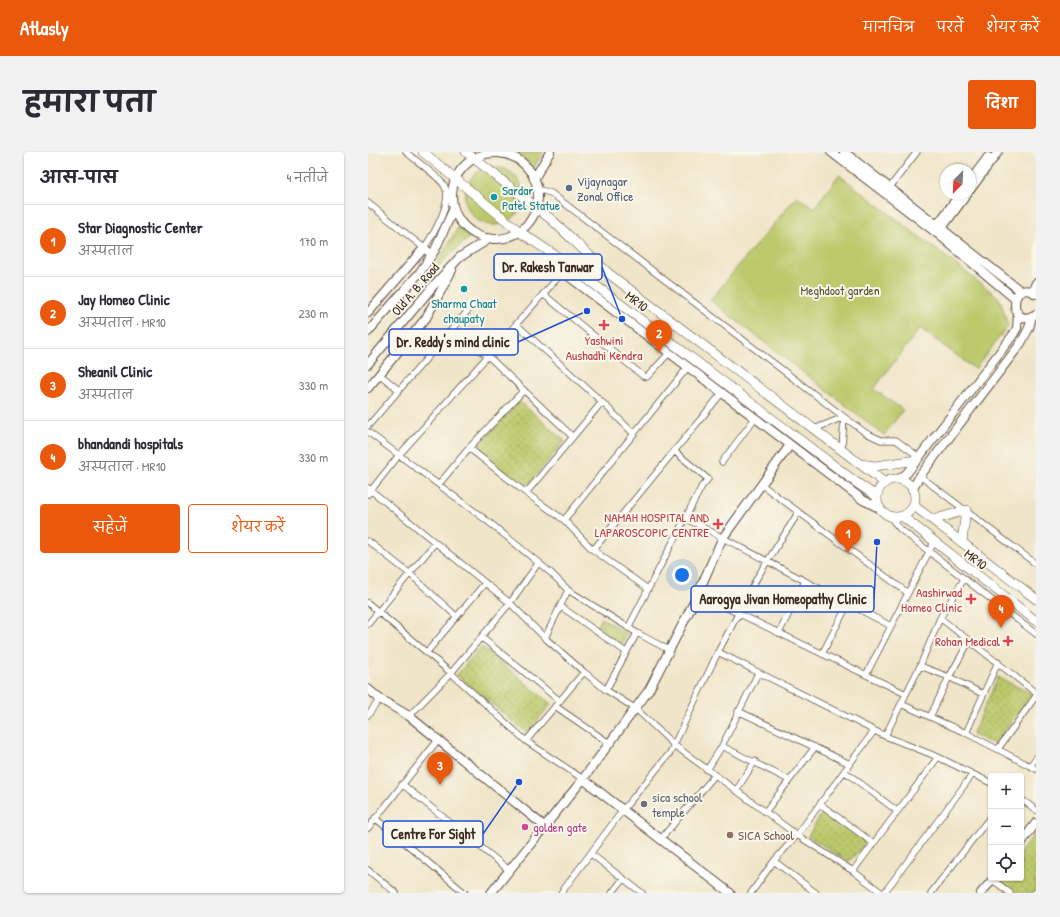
<!DOCTYPE html>
<html lang="hi">
<meta charset="utf-8">
<style>
:root{--surface:#fff;--page:#f2f2f3;--text:#2b2b33;--muted:#7c7c81;--line:#e1e1e2;--accent:#ea580c}
body{margin:0;font-family:"Patrick Hand","Playpen Sans Deva",sans-serif;background:var(--page);color:var(--text)}
.controls{position:absolute;right:12px;bottom:12px;display:grid;overflow:hidden;border-radius:4px;box-shadow:0 1px 3px #0004}
.controls button{width:36px;height:36px;display:grid;place-items:center;padding:0;border:0;border-bottom:1px solid var(--line);background:var(--surface);color:var(--text);font:20px sans-serif}
.compass{position:absolute;left:572px;top:12px;width:36px;height:36px;border-radius:50%;background:var(--surface);box-shadow:0 1px 3px #0004;rotate:204deg}
.you{position:absolute;left:314px;top:423px;width:14px;height:14px;margin:-10px;border:3px solid #fff;border-radius:50%;background:#1a73e8;box-shadow:0 0 0 6px #1a73e833}
.badge{display:grid;place-items:center;width:26px;height:26px;border-radius:50%;background:var(--accent);color:#fff;font-size:13px;font-weight:700}
.pin{position:absolute;translate:-50% -33px;filter:drop-shadow(0 1px 2px #0008)}
.pin::after{content:'';position:absolute;top:21px;width:14px;height:12px;background:inherit;clip-path:polygon(0 0,100% 0,50% 100%)}
.list{margin:0;padding:0;list-style:none}
h2{display:flex;justify-content:space-between;align-items:center;height:52px;margin:0;padding:0 16px;font-size:17px}
h2 small{font-size:13px;font-weight:400;color:var(--muted)}
.list li{display:grid;grid-template-columns:26px 1fr auto;gap:12px;align-items:center;box-sizing:border-box;height:72px;padding:0 16px;border-top:1px solid var(--line)}
.list b{display:block;font-size:15px;white-space:nowrap}
.list p{margin:0;font-size:13px;white-space:nowrap;color:var(--muted)}
.list em{font-size:13px;font-style:normal;color:var(--muted)}
.actions{display:flex;gap:8px;padding:12px 16px}
.actions a{flex:1;padding:9px 0;border:1px solid var(--accent);border-radius:4px;text-align:center;font-size:14px;color:var(--accent)}
.actions .main{background:var(--accent);color:#fff}
.icon{flex:none;width:22px;height:22px;fill:none;stroke:currentColor;stroke-width:2;stroke-linecap:round;stroke-linejoin:round}
.map{position:relative;flex:none;width:668px;height:741px;overflow:hidden;border-radius:4px}
header{display:flex;align-items:center;gap:24px;box-sizing:border-box;height:56px;padding:0 20px;background:var(--accent);color:#fff}
header strong{font-size:19px}
nav{display:flex;gap:22px;margin-inline-start:auto;font-size:14px}
.intro{display:flex;align-items:center;justify-content:space-between;box-sizing:border-box;height:96px;padding:0 24px}
h1{margin:0;font-size:28px}
.button{padding:10px 18px;border-radius:4px;background:var(--accent);color:#fff;font-size:14px;font-weight:700}
main{display:flex;gap:24px;padding:0 24px}
aside{flex:1;background:var(--surface);border-radius:4px;box-shadow:0 1px 3px #0004}
.map>svg:first-child{display:block}
.green{fill:#bbc96b;stroke:#7b7a44}
.park{fill:url(#park-dots);stroke:#7b7a44}
.lines{fill:none;stroke-linecap:round;stroke-linejoin:round}
.street-casing{stroke:#564638;stroke-width:7}
.secondary-casing{stroke:#564638;stroke-width:10}
.primary-casing{stroke:#564638;stroke-width:10}
.street{stroke:#fff;stroke-width:5.5}
.secondary{stroke:#fff;stroke-width:8}
.primary{stroke:#fff;stroke-width:9}
.service-dot{fill:#5c6f8a;stroke:#fbf7ec;stroke-width:1.5}
.culture-dot{fill:#0f9aa8;stroke:#fbf7ec;stroke-width:1.5}
.health-dot{fill:#e0444e;stroke:#fbf7ec;stroke-width:1.5}
.worship-dot{fill:#6b7280;stroke:#fbf7ec;stroke-width:1.5}
.hotel-dot{fill:#d1479c;stroke:#fbf7ec;stroke-width:1.5}
.education-dot{fill:#8d6e63;stroke:#fbf7ec;stroke-width:1.5}
.labels{text-anchor:middle;dominant-baseline:central;stroke-width:4;stroke-linejoin:round;paint-order:stroke}
.service-label{font-size:13px;fill:#4e5e75;stroke:#fbf7ec;text-anchor:start}
.culture-label{font-size:13px;fill:#0d838f;stroke:#fbf7ec;text-anchor:start}
.street-label{font-size:13px;fill:#3b2a1e;stroke:#fbf7ec}
.park-label{font-size:13px;fill:#5b5231;stroke:#fbf7ec}
.health-label{font-size:13px;fill:#be3a42;stroke:#fbf7ec;text-anchor:end}
.worship-label{font-size:13px;fill:#5b616d;stroke:#fbf7ec;text-anchor:start}
.hotel-label{font-size:13px;fill:#b23c85;stroke:#fbf7ec;text-anchor:start}
.education-label{font-size:13px;fill:#785e54;stroke:#fbf7ec;text-anchor:start}
.leader{fill:none;stroke:#1d4ed8;stroke-width:1.5}
.callout-dot{fill:#1d4ed8;stroke:#fbf7ec;stroke-width:1.5}
.callout{fill:#fbf7ec;stroke:#1d4ed8;stroke-width:1.5}
.callout-label{font-size:14px;text-anchor:middle;font-weight:bold;fill:#3b2a1e}
</style>
<header>
<strong>Atlasly</strong>
<nav><a>मानचित्र</a><a>परतें</a><a>शेयर करें</a></nav>
</header>
<div class="intro"><h1>हमारा पता</h1><a class="button">दिशा</a></div>
<main>
<aside>
<h2>आस-पास<small>4 नतीजे</small></h2>
<ul class="list">
<li><span class="badge">1</span><div><b>Star Diagnostic Center</b><p>अस्पताल</p></div><em>170 m</em></li>
<li><span class="badge">2</span><div><b>Jay Homeo Clinic</b><p>अस्पताल · MR10</p></div><em>230 m</em></li>
<li><span class="badge">3</span><div><b>Sheanil Clinic</b><p>अस्पताल</p></div><em>330 m</em></li>
<li><span class="badge">4</span><div><b>bhandandi hospitals</b><p>अस्पताल · MR10</p></div><em>330 m</em></li>
</ul>
<div class="actions"><a class="main">सहेजें</a><a>शेयर करें</a></div>
</aside>
<div class="map">
<svg width="668" height="741" viewBox="0 0 668 741">
<defs>
<pattern id="park-dots" width="8" height="8" patternUnits="userSpaceOnUse"><rect width="8" height="8" fill="#bbc96b"/><path d="M2 2h.1M6 6h.1" fill="none" stroke="#99a357" stroke-width="1.8" stroke-linecap="round"/></pattern>
</defs>
<rect width="100%" height="100%" fill="#fbf7ec"/>
<filter id="ink" filterUnits="userSpaceOnUse"><feTurbulence type="fractalNoise" baseFrequency=".025" numOctaves="2"/><feDisplacementMap in="SourceGraphic" scale="8" xChannelSelector="R" yChannelSelector="G"/><feConvolveMatrix kernelMatrix="1 2 1 2 8 2 1 2 1" color-interpolation-filters="sRGB"/></filter>
<filter id="wash" filterUnits="userSpaceOnUse"><feTurbulence type="fractalNoise" baseFrequency=".012" numOctaves="4" result="noise"/><feDisplacementMap in="SourceGraphic" scale="16" xChannelSelector="R" yChannelSelector="G"/><feGaussianBlur stdDeviation="0.9" result="paint"/><feColorMatrix in="noise" values="0 0 0 0 0 0 0 0 0 0 0 0 0 0 0 0 0 1.4 0 .05"/><feComposite in="paint" operator="in"/></filter>
<g filter="url(#wash)">
<rect width="100%" height="100%" fill="#efe5c8"/>
<path class="green" d="M152 0H175L165 17 158 8 149 2Z
M97 44a29 29 0 1 1 58 0a29 29 0 1 1-58 0Z
M471 23 630 145 634 153 640 174 607 217 552 176 506 237 535 258 516 283 342 148 429 44 446 56Z
M91 74 103 84 63 121Z"/>
<path class="park" d="M151 249 197 289 157 336 107 298Z
M234 466 259 482 252 493 227 476Z
M113 494 183 552 159 581 89 523Z
M630 525 664 542 627 592 604 583Z
M455 659 499 689 481 710 440 684Z
M667 681 668 741H641L629 731 632 726H653V699Z"/>
</g>
<g filter="url(#ink)">
<g class="lines">
<g class="street-casing">
<path id="street" d="M522 35 549 0
M169 37 183 41 476 265 498 281 513 288H528L551 305
M0 51 56 96C65 83 86 49 76 33 70 24 47 8 38 0
M175 142 275 224 279 225 301 201
M148 172 234 250 266 282
M83 179 120 204 205 285
M11 222 31 238
M0 274 104 154
M446 277 476 265 474 298
M0 280 122 371 183 421 200 438 269 481 301 498
M101 296 158 341 196 368 225 398 280 437
M354 310 387 266
M552 324 668 412
M71 332 101 296 156 238
M394 333 540 441
M0 336 142 451 177 486 216 520 238 538 268 557 306 593 429 683 485 719 514 741
M158 341 234 250
M0 342 32 302 195 120
M521 364 532 377 668 482
M317 366 523 474
M196 368 320 215
M0 389 41 421 88 464
M225 398 354 241
M330 442 538 542
M0 451 83 521 158 589 215 627
M192 454 258 500
M572 466 668 541
M0 472 67 391
M260 476 334 334 340 327 306 299
M411 481 437 429
M113 485 192 549
M177 486 200 438
M59 500 117 431
M350 500 517 584 570 605 623 631
M454 502 480 452
M552 514 581 525 615 542
M498 523 566 390
M238 538 269 481
M533 552 598 581 668 617
M187 554 241 591
M370 559 482 612
M0 563 12 547
M41 564 83 521 142 451 171 410
M562 565 581 525 602 488
M598 581 630 510
M517 584 552 514 572 466 596 427
M158 589 216 520
M354 594 421 628
M630 597 668 544
M662 614 668 606
M339 618 354 594 390 521
M476 619 529 659
M34 632 141 718
M368 639 387 609
M653 647 668 658
M452 652 505 691
M397 660 447 595
M7 666 97 741
M0 676 70 588
M292 688 347 623
M223 702 274 741
M406 709 448 741
M0 718 28 741
M485 719 570 605
M625 728 642 741
M193 741 254 659 302 601 350 500 390 424 430 361
M244 741 255 727
M383 741 406 709 429 683 506 579
M516 741 604 623
M563 741 623 664"/>
</g>
<g class="secondary-casing">
<path id="secondary" d="M463 0 570 82 647 147
M476 0 654 140
M84 44a43 43 0 1 1 86 0a43 43 0 1 1-86 0Z
M166 27 182 0
M602 29 620 5
M602 38 630 0
M567 76 592 42
M571 80 599 42
M201 114 195 120 495 348 511 356
M664 140 668 131
M668 142C640 124 640 180 668 162
M0 161 56 96 64 103
M0 180 52 120 67 98 86 56
M0 212 66 133 92 105 121 87
M0 236 58 166 84 118
M531 327 539 321 645 183 649 176 650 161
M544 337 552 324 653 191 661 176 664 164
M0 537 12 547 41 564 176 674
M215 627 362 741
M653 691 668 671
M123 741 215 627 281 538 327 448 354 387 422 293
M613 741 626 726"/>
</g>
<g class="primary-casing">
<path id="primary" d="M55 0 152 80 194 108 489 331 508 344
M98 0 184 68 240 121 517 331
M492 312 507 314 549 308
M509 346a19 19 0 1 1 38 0a19 19 0 1 1-38 0Z
M545 353 668 447
M534 364 668 469
M565 368 598 358 594 390"/>
</g>
<use href="#street" class="street"/>
<use href="#secondary" class="secondary"/>
<use href="#primary" class="primary"/>
</g>
</g>
<circle class="service-dot" cx="201" cy="36" r="4"/>
<g class="culture-dot">
<circle cx="126" cy="45" r="4"/>
<circle cx="96" cy="137" r="4"/>
</g>
<g class="health-dot">
<path d="M234 167h4v4h4v4h-4v4h-4v-4h-4v-4h4z"/>
<path d="M348 366h4v4h4v4h-4v4h-4v-4h-4v-4h4z"/>
<path d="M601 441h4v4h4v4h-4v4h-4v-4h-4v-4h4z"/>
<path d="M638 483h4v4h4v4h-4v4h-4v-4h-4v-4h4z"/>
</g>
<circle class="worship-dot" cx="276" cy="652" r="4"/>
<circle class="hotel-dot" cx="157" cy="675" r="4"/>
<circle class="education-dot" cx="362" cy="683" r="4"/>
<g class="labels">
<g class="service-label">
<text x="209" y="29">Vijaynagar<tspan x="209" dy="15">Zonal Office</tspan></text>
</g>
<g class="culture-label">
<text x="134" y="38">Sardar<tspan x="134" dy="15">Patel Statue</tspan></text>
<text x="96" y="151" text-anchor="middle">Sharma Chaat<tspan x="96" dy="15">chaupaty</tspan></text>
</g>
<g class="street-label">
<text transform="translate(47 137) rotate(-49)">Old A. B. Road</text>
<text transform="translate(269 149) rotate(37)">MR10</text>
<text transform="translate(608 407) rotate(37)">MR10</text>
</g>
<g class="park-label">
<text x="472" y="138">Meghdoot garden</text>
</g>
<g class="health-label">
<text x="236" y="188" text-anchor="middle">Yashwini<tspan x="236" dy="15">Aushadhi Kendra</tspan></text>
<text x="341" y="365">NAMAH HOSPITAL AND<tspan x="341" dy="15">LAPAROSCOPIC CENTRE</tspan></text>
<text x="594" y="440">Aashirwad<tspan x="594" dy="15">Homeo Clinic</tspan></text>
<text x="632" y="489">Rohan Medical</text>
</g>
<g class="worship-label">
<text x="284" y="645">sica school<tspan x="284" dy="15">temple</tspan></text>
</g>
<g class="hotel-label">
<text x="165" y="675">golden gate</text>
</g>
<g class="education-label">
<text x="370" y="683">SICA School</text>
</g>
</g>
<path class="leader" d="M254 167L234 115M219 159L150 190M509 390L506 447M151 630L115 682"/>
<g class="callout-dot">
<circle cx="254" cy="167" r="4"/>
<circle cx="219" cy="159" r="4"/>
<circle cx="509" cy="390" r="4"/>
<circle cx="151" cy="630" r="4"/>
</g>
<g class="callout">
<rect x="126" y="102" width="108" height="26" rx="4"/>
<rect x="21" y="177" width="129" height="26" rx="4"/>
<rect x="323" y="434" width="183" height="26" rx="4"/>
<rect x="15" y="669" width="100" height="26" rx="4"/>
</g>
<g class="callout-label">
<text x="180" y="120">Dr. Rakesh Tanwar</text>
<text x="85" y="195">Dr. Reddy's mind clinic</text>
<text x="415" y="452">Aarogya Jivan Homeopathy Clinic</text>
<text x="65" y="687">Centre For Sight</text>
</g>
</svg>
<div class="controls">
<button>+</button>
<button>−</button>
<button><svg class="icon" aria-label="locate" viewBox="0 0 24 24"><circle cx="12" cy="12" r="6"/><path d="M12 2v4M12 18v4M2 12h4M18 12h4"/></svg></button>
</div>
<svg class="compass" viewBox="-18 -18 36 36"><path d="M0-13l5 13h-10z" fill="#e53935"/><path d="M0 13l5-13h-10z" fill="#7c7c81"/></svg>
<div class="you"></div>
<div class="pin badge" style="left:480px;top:401px">1</div>
<div class="pin badge" style="left:291px;top:201px">2</div>
<div class="pin badge" style="left:72px;top:633px">3</div>
<div class="pin badge" style="left:633px;top:476px">4</div>
</div>
</main>
